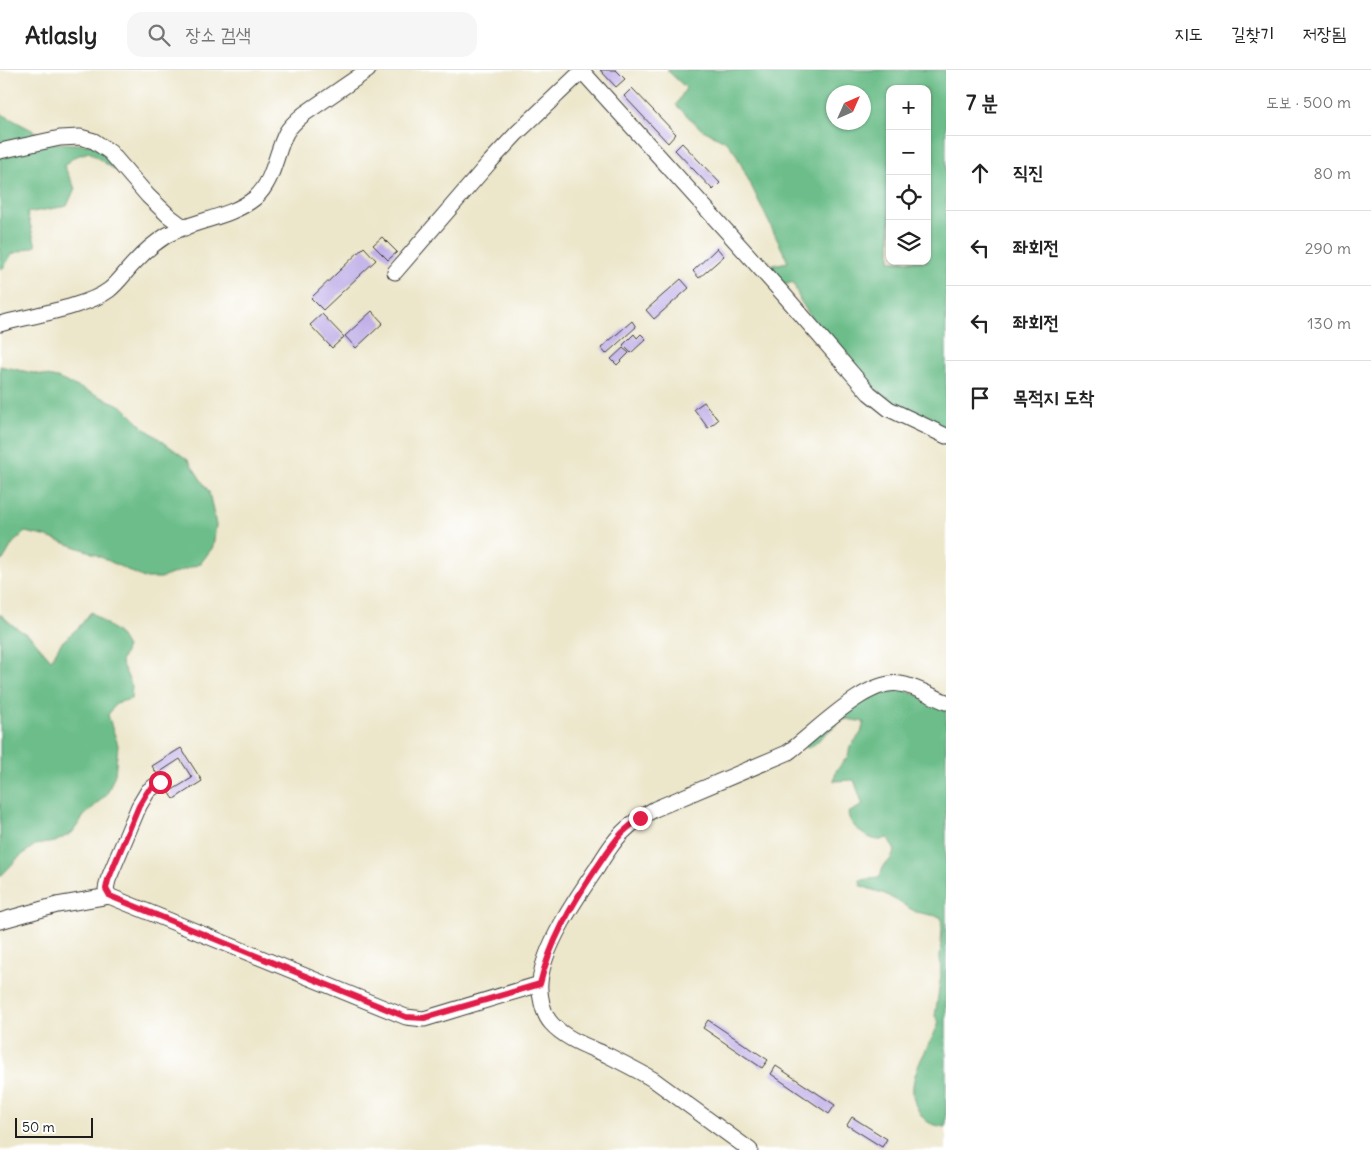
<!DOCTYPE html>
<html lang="ko">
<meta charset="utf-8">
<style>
:root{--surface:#fff;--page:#f6f6f6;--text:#222;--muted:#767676;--line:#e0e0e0}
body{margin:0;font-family:Delius,"Poor Story",sans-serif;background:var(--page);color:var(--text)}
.controls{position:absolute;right:15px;top:15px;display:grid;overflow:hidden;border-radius:10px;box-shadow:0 1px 4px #0004}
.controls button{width:45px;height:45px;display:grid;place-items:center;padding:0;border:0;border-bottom:1px solid var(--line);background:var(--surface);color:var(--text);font:25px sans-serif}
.compass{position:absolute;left:826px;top:15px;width:45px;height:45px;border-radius:50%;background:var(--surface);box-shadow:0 1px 4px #0004;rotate:45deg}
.scale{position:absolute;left:15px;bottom:12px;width:78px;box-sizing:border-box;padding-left:5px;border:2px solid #1c1c1c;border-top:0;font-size:14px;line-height:18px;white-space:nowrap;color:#1c1c1c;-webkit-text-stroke:4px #fff;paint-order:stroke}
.stop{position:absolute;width:15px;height:15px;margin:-11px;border:4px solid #e11d48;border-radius:50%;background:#fff}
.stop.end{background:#e11d48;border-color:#fff;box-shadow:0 1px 5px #0008}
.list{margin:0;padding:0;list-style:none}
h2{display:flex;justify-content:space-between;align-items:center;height:65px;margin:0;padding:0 20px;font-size:21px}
h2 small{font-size:16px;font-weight:400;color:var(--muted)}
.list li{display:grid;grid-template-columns:32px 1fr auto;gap:15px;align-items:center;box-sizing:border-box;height:75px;padding:0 20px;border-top:1px solid var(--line)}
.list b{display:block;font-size:19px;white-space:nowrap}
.list em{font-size:16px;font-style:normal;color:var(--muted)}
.icon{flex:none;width:28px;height:28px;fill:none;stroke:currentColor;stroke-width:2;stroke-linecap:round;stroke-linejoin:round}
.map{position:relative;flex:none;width:946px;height:1080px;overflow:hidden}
header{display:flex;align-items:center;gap:30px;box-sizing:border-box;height:70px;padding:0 25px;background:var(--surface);border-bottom:1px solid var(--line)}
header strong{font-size:24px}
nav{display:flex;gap:28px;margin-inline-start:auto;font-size:18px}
.search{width:350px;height:45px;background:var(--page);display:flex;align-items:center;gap:12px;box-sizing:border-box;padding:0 18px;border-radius:15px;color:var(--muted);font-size:19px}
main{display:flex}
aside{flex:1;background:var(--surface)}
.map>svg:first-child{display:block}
.forest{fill:#6cbd89;stroke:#446c52;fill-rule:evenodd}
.building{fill:#c1b0e8}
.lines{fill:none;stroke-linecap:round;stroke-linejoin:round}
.minor-casing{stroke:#3b3a36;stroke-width:17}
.minor{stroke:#fff;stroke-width:15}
.route{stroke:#e11d48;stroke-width:6}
</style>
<header>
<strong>Atlasly</strong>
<div class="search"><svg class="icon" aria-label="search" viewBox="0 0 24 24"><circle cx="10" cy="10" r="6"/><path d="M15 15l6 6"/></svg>장소 검색</div>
<nav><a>지도</a><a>길찾기</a><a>저장됨</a></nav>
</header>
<main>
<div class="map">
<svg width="946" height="1080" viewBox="0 0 946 1080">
<rect width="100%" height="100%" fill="#fff"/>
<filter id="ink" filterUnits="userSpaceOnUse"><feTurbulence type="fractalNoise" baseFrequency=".02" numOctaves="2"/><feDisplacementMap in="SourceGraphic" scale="10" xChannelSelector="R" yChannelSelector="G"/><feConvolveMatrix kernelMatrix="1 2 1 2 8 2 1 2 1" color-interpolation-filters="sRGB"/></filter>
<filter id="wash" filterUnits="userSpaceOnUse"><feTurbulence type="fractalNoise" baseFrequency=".0096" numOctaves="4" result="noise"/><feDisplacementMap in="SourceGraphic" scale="20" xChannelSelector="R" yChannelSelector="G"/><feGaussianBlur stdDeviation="1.12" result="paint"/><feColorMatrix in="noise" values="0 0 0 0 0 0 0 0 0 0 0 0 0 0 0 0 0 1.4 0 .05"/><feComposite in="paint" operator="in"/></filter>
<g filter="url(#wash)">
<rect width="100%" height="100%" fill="#ece6ca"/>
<path class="forest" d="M667 0H946V363L890 335 812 249 800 230 793 212 782 216 767 196 788 192 736 84 727 72 701 59 676 35 686 18ZM890 19H927V191H890ZM834 22H864V52H834Z
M0 43 56 73 93 75 121 100H115L89 82 74 87 64 96 75 118 67 136 27 143 36 176 12 184 4 197 0 199Z
M0 296 57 308 122 336 143 357 188 390 209 422 216 455 213 477 200 494 161 508H144L88 481 44 466 25 462 13 473 3 490 0 491Z
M91 542 119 564 127 577 121 592 132 616 131 629 116 633 108 645 118 675 115 704 107 724 84 746 72 763 55 772 35 775 18 788 0 807V544L15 557 31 567 51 590 61 573 79 557Z
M896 617 946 636V1057C931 1055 925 1053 918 1040 901 1010 930 979 939 952L935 946 941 906 940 886 942 859 941 847 916 842 885 824 861 816 860 810 879 808 884 795 890 790 895 781 888 768C885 768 883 770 880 770 867 770 849 756 848 743L863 735 854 710 834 711 836 701 848 686 850 677 861 663 864 652 847 649 839 652 811 677 807 678 804 675 864 628Z"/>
<g id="blocks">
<path class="building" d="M600 0H616L625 9 616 17Z
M632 18 676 64 668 73 624 26Z
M682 73 720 113 713 120 675 80Z
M382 167 397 182 388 190 373 175Z
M364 177 376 190 323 240 311 228Z
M717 178 724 186 699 208 693 201Z
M681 209 689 218 654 249 646 240Z
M372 241 383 253 356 278 345 266Z
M322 244 344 267 332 278 310 255Z
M632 251 636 257 606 284 601 278Z
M634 264 637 268 641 264 646 269 631 283 623 275Z
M623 278 629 283 617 295 611 289Z
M704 332 718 350 708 358 694 339Z
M181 678 202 711 174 729 169 722 192 708 180 689 157 704 152 696Z
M708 950 768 990 762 998 703 958Z
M776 996 835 1035 829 1044 771 1004Z
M852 1047 887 1069 882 1077 847 1055Z"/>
</g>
</g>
<g filter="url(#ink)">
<use href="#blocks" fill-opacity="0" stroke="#3b3a36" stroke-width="1"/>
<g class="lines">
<g class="minor-casing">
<path id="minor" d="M581 0 785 226 869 323 889 339 946 366
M0 81 60 68 80 67 94 71 110 82 148 126 169 146 185 158
M395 202 489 93 517 63 582 1
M0 254C29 246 87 237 109 220 119 212 126 201 135 192 144 182 156 172 167 165 194 150 230 148 255 128 274 111 275 85 286 63 290 56 298 49 304 44L368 0
M160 712 148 721 139 736 108 810 106 819 109 826 406 947 424 949 540 914
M0 851 57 835 109 826
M750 1080 654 1010C639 1001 623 993 607 985 589 977 565 969 551 953 543 944 539 925 540 913 542 878 577 827 597 798 605 785 613 771 624 761 633 752 644 745 655 739L787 683C814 664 866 608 900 614 915 616 931 626 946 632"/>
</g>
<use href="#minor" class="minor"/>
</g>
</g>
<g class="lines" filter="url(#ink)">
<path class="route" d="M160 712 148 721 139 736 108 810 106 819 110 826 406 947 424 948 540 914C550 872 571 836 595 800 604 787 612 774 622 763 628 757 634 753 640 748"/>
</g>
</svg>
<div class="controls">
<button>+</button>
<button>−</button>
<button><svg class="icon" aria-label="locate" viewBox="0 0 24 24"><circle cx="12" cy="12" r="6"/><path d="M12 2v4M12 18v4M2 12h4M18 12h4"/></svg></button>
<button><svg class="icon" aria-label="layers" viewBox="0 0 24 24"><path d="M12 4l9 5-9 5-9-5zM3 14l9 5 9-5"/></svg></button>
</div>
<svg class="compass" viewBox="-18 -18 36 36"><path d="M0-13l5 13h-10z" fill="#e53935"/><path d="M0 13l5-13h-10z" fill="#767676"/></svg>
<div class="scale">50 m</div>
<div class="stop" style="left:160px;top:712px"></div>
<div class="stop end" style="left:640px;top:748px"></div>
</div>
<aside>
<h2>7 분<small>도보 · 500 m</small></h2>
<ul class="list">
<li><svg class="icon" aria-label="ahead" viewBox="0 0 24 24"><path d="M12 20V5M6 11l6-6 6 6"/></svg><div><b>직진</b></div><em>80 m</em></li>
<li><svg class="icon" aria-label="left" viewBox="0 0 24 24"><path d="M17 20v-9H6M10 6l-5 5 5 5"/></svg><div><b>좌회전</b></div><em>290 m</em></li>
<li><svg class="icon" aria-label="left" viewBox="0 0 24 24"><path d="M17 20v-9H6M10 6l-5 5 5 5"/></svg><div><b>좌회전</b></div><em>130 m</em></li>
<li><svg class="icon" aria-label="arrive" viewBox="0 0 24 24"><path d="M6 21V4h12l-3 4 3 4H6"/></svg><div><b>목적지 도착</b></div></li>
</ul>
</aside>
</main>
